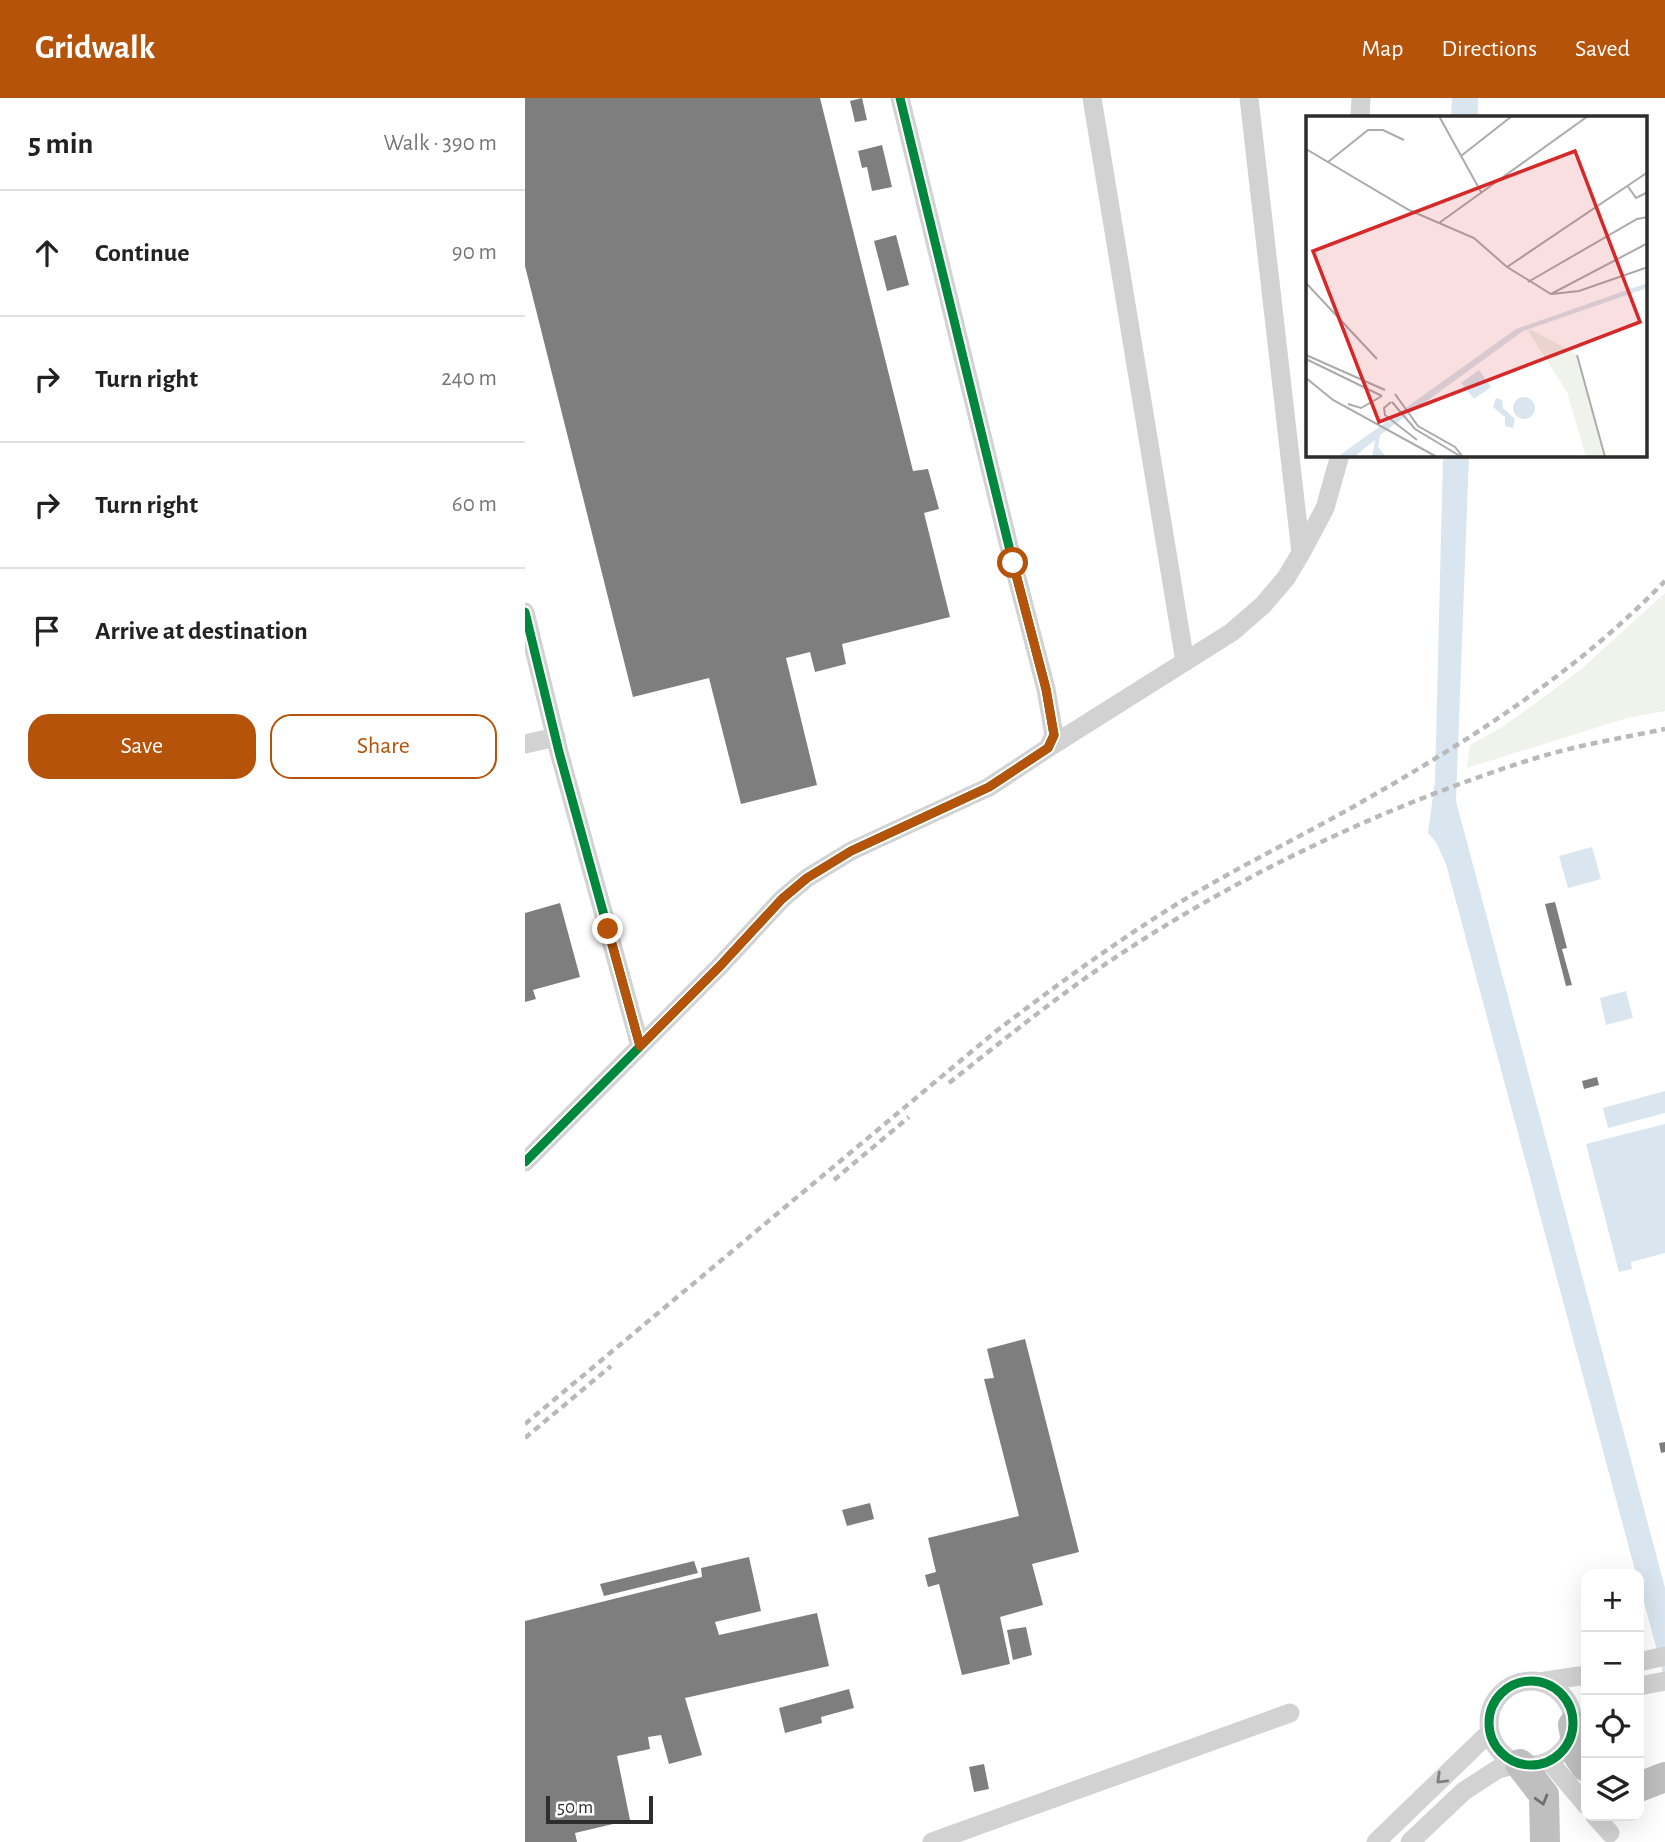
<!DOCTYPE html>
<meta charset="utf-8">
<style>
:root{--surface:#fff;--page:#f2f2f2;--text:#222;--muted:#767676;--line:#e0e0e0;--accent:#b45309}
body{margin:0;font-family:"Alegreya Sans",sans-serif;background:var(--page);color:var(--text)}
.controls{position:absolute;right:21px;bottom:21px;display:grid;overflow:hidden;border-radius:14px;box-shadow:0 7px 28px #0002}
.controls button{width:63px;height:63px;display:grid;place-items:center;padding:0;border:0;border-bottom:2px solid var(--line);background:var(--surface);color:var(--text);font:35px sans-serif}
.scale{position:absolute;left:21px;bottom:18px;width:107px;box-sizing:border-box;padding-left:7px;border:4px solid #2d2d2d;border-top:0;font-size:19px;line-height:24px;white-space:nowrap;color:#2d2d2d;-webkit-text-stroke:5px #fff;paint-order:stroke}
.stop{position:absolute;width:21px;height:21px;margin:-16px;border:5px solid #b45309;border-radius:50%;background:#fff}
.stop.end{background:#b45309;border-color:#fff;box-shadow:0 2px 7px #0008}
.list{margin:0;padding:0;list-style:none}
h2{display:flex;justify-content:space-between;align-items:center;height:91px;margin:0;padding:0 28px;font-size:30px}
h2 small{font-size:23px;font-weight:400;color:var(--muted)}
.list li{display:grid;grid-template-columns:46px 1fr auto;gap:21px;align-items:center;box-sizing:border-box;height:126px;padding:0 28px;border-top:2px solid var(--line)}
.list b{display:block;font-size:26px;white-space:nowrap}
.list em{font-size:23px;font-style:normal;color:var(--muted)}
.actions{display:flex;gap:14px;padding:21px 28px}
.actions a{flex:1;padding:16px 0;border:2px solid var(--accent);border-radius:21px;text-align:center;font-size:24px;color:var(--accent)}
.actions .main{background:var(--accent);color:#fff}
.icon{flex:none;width:38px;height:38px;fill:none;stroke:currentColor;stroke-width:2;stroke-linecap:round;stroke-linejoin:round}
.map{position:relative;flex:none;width:1140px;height:1744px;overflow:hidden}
header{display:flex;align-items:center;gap:42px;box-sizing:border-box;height:98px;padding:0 35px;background:var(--accent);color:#fff}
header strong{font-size:33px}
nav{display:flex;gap:38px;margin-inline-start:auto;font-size:24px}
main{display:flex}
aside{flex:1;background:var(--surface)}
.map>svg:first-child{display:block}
.green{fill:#f0f3ec}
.water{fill:#d9e6ef}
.building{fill:#7e7e7e}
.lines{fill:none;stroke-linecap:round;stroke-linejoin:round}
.minor{stroke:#d2d2d2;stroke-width:19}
.highway{stroke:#bfbfbf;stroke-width:30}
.rail{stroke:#b9b9b9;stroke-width:4.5;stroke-dasharray:7 5;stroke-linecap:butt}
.cycleway-casing{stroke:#fff;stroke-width:13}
.cycleway{stroke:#00873e;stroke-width:9}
.oneway{stroke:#808080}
.oneway2{stroke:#6f6f6f}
.route{stroke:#b45309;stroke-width:9}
.inset-road{fill:none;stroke:#ababab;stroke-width:2}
.view{fill:#d62828;fill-opacity:0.15;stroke:#d62828;stroke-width:3.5}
.inset-edge{fill:none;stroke:#2d2d2d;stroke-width:3.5}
</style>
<header>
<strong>Gridwalk</strong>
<nav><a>Map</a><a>Directions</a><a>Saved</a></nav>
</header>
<main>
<aside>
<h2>5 min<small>Walk · 390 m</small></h2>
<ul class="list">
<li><svg class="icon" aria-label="ahead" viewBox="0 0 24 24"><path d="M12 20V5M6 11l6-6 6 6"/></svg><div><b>Continue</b></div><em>90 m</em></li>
<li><svg class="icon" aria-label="right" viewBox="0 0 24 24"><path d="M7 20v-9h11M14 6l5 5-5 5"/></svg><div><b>Turn right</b></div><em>240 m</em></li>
<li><svg class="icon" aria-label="right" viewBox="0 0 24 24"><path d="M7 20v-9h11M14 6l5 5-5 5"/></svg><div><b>Turn right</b></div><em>60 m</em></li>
<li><svg class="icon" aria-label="arrive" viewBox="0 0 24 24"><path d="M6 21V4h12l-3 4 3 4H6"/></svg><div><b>Arrive at destination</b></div></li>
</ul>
<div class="actions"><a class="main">Save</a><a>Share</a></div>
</aside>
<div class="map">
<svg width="1140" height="1744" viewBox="0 0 1140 1744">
<rect width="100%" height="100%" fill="#fff"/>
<path class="green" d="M1140 495V613L1102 620 942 670 945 647 979 628 1053 574Z"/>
<path class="water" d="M927 0H953V19H926Z
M918 357H944L931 703 1140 1490V1583L1114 1485V1476H1111L921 766 911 744 903 735 910 683Z
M1067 749 1076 781 1043 790 1034 758Z
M1101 893 1108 920 1081 927 1075 900Z
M1140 993V1015L1083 1030 1078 1010Z
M1140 1026V1155L1106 1164 1107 1171 1094 1174 1061 1046Z"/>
<path class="building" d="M0 0H295L388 373 403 371 414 411 399 415 425 519 317 546 321 566 290 574 285 554 261 560 292 687 216 706 184 580 108 599 0 168Z
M337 0 342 22 330 24 325 3Z
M357 47 367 89 347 93 342 69 337 70 333 53Z
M371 137 384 187 362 193 349 143Z
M1030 804 1042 850 1037 851 1047 887 1041 888 1020 806Z
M35 805 55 879 8 892 11 901 0 904V815Z
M1072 979 1074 987 1059 991 1057 983Z
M500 1241 554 1454 507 1466 518 1507 475 1519 485 1566 437 1577 414 1486 403 1489 400 1477 411 1474 403 1440 494 1418 459 1281 469 1280 462 1251Z
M1140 1344V1354L1136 1355 1134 1345Z
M345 1405 349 1421 322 1428 317 1412Z
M224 1459 236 1513 190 1524 194 1537 292 1515 304 1568 160 1600 177 1657 144 1666 136 1637 123 1639 125 1651 92 1658 105 1722 50 1735 52 1744H0V1523L177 1479 176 1470Z
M169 1463 173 1475 79 1498 75 1486Z
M501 1529 507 1557 488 1562 482 1532Z
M324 1591 329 1610 296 1619 297 1625 260 1635 254 1610Z
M459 1666 464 1691 449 1694 444 1669Z"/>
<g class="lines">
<path class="minor" d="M567 0 660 564
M835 19 836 0
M776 455 800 410 815 357
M0 514 34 654 115 948
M0 646 31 639
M523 650 707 534 738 507 761 480 776 455 724 0
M0 1064 195 868 257 801 282 780 326 753 464 689 523 650 529 637 521 591 488 465 375 0
M1114 1564 1140 1558
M964 1625a42 42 0 1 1 84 0a42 42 0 1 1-84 0Z
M1014 1584 1061 1577
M1114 1588 1140 1583
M1024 1663 1061 1707
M1070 1718 1085 1735
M407 1744 765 1615
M851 1744 965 1634
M885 1744 939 1693 973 1671 995 1666"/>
<path class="highway" d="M1048 1627 1054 1659 1061 1669
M995 1666 1019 1697 1020 1744
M1114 1689 1140 1679"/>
<path class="rail" d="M424 985C477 943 529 901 585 863 713 777 864 706 1011 660 1053 647 1097 640 1140 631
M309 1082 384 1019
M0 1326 470 934C529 889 589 845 652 806 706 773 763 745 819 714 934 649 1047 579 1140 483
M0 1340 86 1268"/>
<g class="cycleway-casing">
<path id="cycleway" d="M0 514 34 654 115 948
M0 1064 195 868 257 801 282 780 326 753 464 689 523 650 529 637 521 591 488 465 375 0
M964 1625a42 42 0 1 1 84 0a42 42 0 1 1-84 0Z"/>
</g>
<use href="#cycleway" class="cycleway"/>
</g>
<defs><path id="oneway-chevron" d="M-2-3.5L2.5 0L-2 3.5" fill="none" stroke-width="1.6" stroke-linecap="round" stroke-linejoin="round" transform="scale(1.75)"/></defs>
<use class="oneway" href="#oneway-chevron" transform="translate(916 1681) rotate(136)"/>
<use class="oneway2" href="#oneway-chevron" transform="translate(1017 1702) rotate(74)"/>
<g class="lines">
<path class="route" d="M83 831 115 948 195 868 257 801 282 780 326 753 464 689 523 650 529 637 521 591 488 465"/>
</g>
<g transform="translate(781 18)">
<rect width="341" height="341" fill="#fff"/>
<path d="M226 214 270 238 298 341H280L261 276 222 215Z" fill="#f0f3ec"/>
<path d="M341 167V172L217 215 74 319 72 331 80 341H66L69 324 48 341H31L210 213ZM173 254 185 271 168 283 155 267ZM207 292a11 11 0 1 1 22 0a11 11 0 1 1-22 0ZM190 282 196 284 197 292 209 303 207 312 199 310V301L187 291Z" fill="#d9e6ef"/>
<path class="inset-road" d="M133 0 175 76M0 33 103 94 168 122 201 151 342 56M155 40 206 0M22 46 62 14H77L98 24M321 69 330 82 342 76M133 107 282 0M201 151 245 178 342 127M222 166 331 103 342 101M0 167 71 243M246 178 273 175 342 151M0 239 79 274M271 239 299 341M0 243 76 280M0 262 27 284 131 341M89 278 112 310 149 331 157 341M85 286 78 292 79 299 111 324M86 286 109 313 154 340M42 288 55 292 76 280"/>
<path class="view" d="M269 35 334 206 73 306 7 135Z"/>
<rect width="341" height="341" class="inset-edge"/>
</g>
</svg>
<div class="controls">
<button>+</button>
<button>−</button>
<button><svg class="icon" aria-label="locate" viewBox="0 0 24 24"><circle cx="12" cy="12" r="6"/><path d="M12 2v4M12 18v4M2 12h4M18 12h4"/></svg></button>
<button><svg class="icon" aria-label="layers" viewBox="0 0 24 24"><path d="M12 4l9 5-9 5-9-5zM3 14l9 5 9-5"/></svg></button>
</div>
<div class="scale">50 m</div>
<div class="stop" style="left:488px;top:465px"></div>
<div class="stop end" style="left:83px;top:831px"></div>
</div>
</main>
